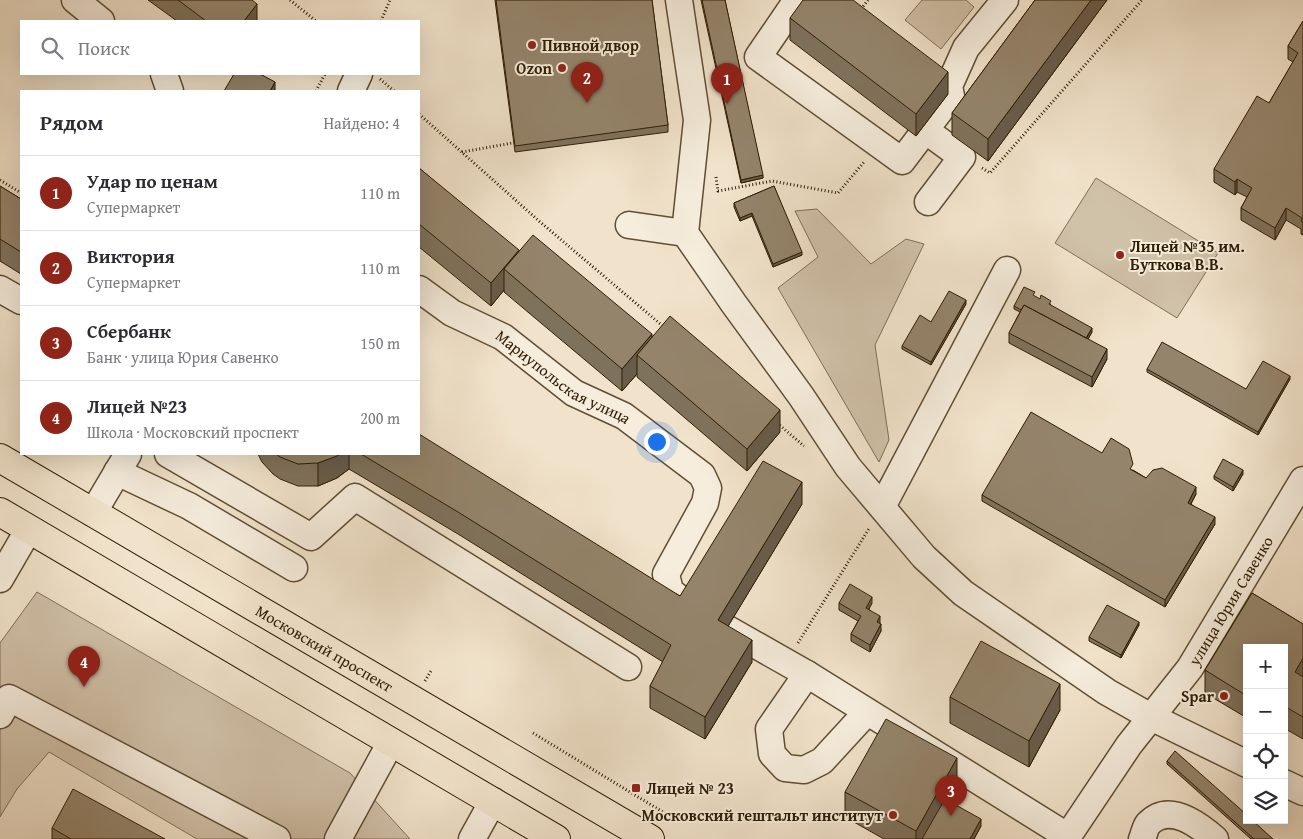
<!DOCTYPE html>
<html lang="ru">
<meta charset="utf-8">
<style>
:root{--surface:#fff;--page:#f2f2f3;--text:#2b2b33;--muted:#7c7c81;--line:#e1e1e2;--accent:#8f2418}
body{margin:0;font-family:"Gentium Book Plus",serif;background:var(--page);color:var(--text)}
.controls{position:absolute;right:15px;bottom:15px;display:grid;overflow:hidden;border-radius:0px;box-shadow:0 5px 20px #0002}
.controls button{width:45px;height:45px;display:grid;place-items:center;padding:0;border:0;border-bottom:1px solid var(--line);background:var(--surface);color:var(--text);font:25px sans-serif}
.you{position:absolute;left:656px;top:441px;width:18px;height:18px;margin:-12px;border:4px solid #fff;border-radius:50%;background:#1a73e8;box-shadow:0 0 0 8px #1a73e833}
.badge{display:grid;place-items:center;width:32px;height:32px;border-radius:50%;background:var(--accent);color:#fff;font-size:16px;font-weight:700}
.pin{position:absolute;translate:-50% -41px;filter:drop-shadow(0 1px 2px #0008)}
.pin::after{content:'';position:absolute;top:26px;width:18px;height:15px;background:inherit;clip-path:polygon(0 0,100% 0,50% 100%)}
.list{margin:0;padding:0;list-style:none}
h2{display:flex;justify-content:space-between;align-items:center;height:65px;margin:0;padding:0 20px;font-size:21px}
h2 small{font-size:16px;font-weight:400;color:var(--muted)}
.list li{display:grid;grid-template-columns:32px 1fr auto;gap:15px;align-items:center;box-sizing:border-box;height:75px;padding:0 20px;border-top:1px solid var(--line)}
.list b{display:block;font-size:19px;white-space:nowrap}
.list p{margin:0;font-size:16px;white-space:nowrap;color:var(--muted)}
.list em{font-size:16px;font-style:normal;color:var(--muted)}
.icon{flex:none;width:28px;height:28px;fill:none;stroke:currentColor;stroke-width:2;stroke-linecap:round;stroke-linejoin:round}
.map{position:relative;flex:none;width:1303px;height:839px;overflow:hidden}
.search{position:absolute;background:var(--surface);box-shadow:0 5px 20px #0002;left:20px;top:20px;width:400px;height:55px;display:flex;align-items:center;gap:12px;box-sizing:border-box;padding:0 18px;border-radius:0px;color:var(--muted);font-size:19px}
.panel{position:absolute;background:var(--surface);box-shadow:0 5px 20px #0002;left:20px;top:90px;width:400px;height:365px;border-radius:0px}
.map>svg:first-child{display:block}
.green{fill:#d0c1a9;stroke:#806f56}
.lines{fill:none;stroke-linecap:round;stroke-linejoin:round}
.minor-casing{stroke:#604e34;stroke-width:29}
.major-casing{stroke:#2f1d02;stroke-width:30}
.path{stroke:#2f1d02;stroke-width:3;stroke-dasharray:1 2.5;stroke-linecap:butt}
.minor{stroke:#f6eddd;stroke-width:26}
.major{stroke:#f1e3cb;stroke-width:28}
.wall{fill:#7f725c;stroke:#2f1d02}
.shaded-wall{fill:#685c4b;stroke:#2f1d02}
.building{fill:#94846b;stroke:#2f1d02}
.poi-dot{fill:#8f2418;stroke:#f6eddd;stroke-width:2}
.labels{text-anchor:middle;dominant-baseline:central;stroke-width:4;stroke-linejoin:round;paint-order:stroke}
.poi-label{font-size:16px;font-weight:bold;fill:#2f1d02;stroke:#f6eddd;text-anchor:start}
.street-label{font-size:16px;fill:#2f1d02;stroke:#f6eddd}
</style>
<div class="map">
<svg width="1303" height="839" viewBox="0 0 1303 839">
<rect width="100%" height="100%" fill="#f1e3cb"/>
<filter id="stains"><feTurbulence type="fractalNoise" baseFrequency=".004" numOctaves="4"/><feColorMatrix values="0 0 0 0 .2 0 0 0 0 .09 0 0 0 0 .02 0 0 0 .5 -.17"/></filter>
<radialGradient id="worn" r=".72"><stop offset=".6" stop-color="#630" stop-opacity="0"/><stop offset="1" stop-color="#630" stop-opacity=".3"/></radialGradient>
<path class="green" d="M922 0H966L974 7 941 49 905 20Z
M1096 178 1218 253 1177 318 1055 243Z
M817 209 871 264 906 239 924 244 875 345 889 440 879 462 778 288 818 257 795 211Z
M37 592 350 773 410 839H197L49 752 17 789 0 817V643Z"/>
<g class="lines">
<g class="minor-casing">
<g id="minor">
<path d="M75 0 101 21"/>
<path d="M679 0 697 120 685 233 734 304 801 396 848 467 924 557 963 593 1107 692 1151 717 1247 764"/>
<path d="M797 0 758 57 902 161 951 96 949 86 966 48 1005 0"/>
<path d="M164 74 170 91"/>
<path d="M351 91 359 74"/>
<path d="M925 130 962 157 928 202"/>
<path d="M629 225 685 233"/>
<path d="M0 289 21 301"/>
<path id="s1" d="M419 289 452 313 503 337 574 393 624 416 702 475 708 488 705 503 666 574 670 591 688 605"/>
<path d="M168 454 311 537 355 497 628 667"/>
<path d="M117 472 189 506 294 568"/>
<path d="M882 507 1007 270"/>
<path d="M93 513 128 454"/>
<path d="M0 579 29 529"/>
<path d="M726 628 807 674 1067 836"/>
<path d="M807 674 769 729 772 754 785 768 804 770 822 761 867 712"/>
<path d="M0 715 9 698 277 839"/>
<path d="M1284 783 1303 792"/>
<path d="M338 839 391 742"/>
<path d="M472 839 493 801"/>
<path id="s2" d="M1066 839 1129 745 1190 668 1303 480"/>
<path d="M1142 839C1144 835 1145 828 1148 824 1169 802 1198 824 1215 839"/>
</g>
</g>
<g class="major-casing">
<g id="major">
<path id="s3" d="M0 458 650 839"/>
<path d="M0 512 556 839"/>
</g>
</g>
<path class="path" d="M290 0 316 21
M861 9 868 0
M381 21 390 0
M380 79 394 91
M316 91 325 74
M419 114 539 221 665 328
M462 152 518 142
M982 168 990 173 1142 0
M716 177 718 191 772 181 838 193 864 162
M0 180 21 193
M777 423 804 446
M798 643 870 527
M425 681 431 671
M533 733 676 820"/>
<use href="#minor" class="minor"/>
<use href="#major" class="major"/>
</g>
<path class="wall" d="M148 0H252L257 21H177Z
M495 0H652L668 125V132L515 152Z
M701 0H725L763 178 741 183Z
M1035 0H1107L988 161 952 135V113Z
M790 18 948 94 916 136 790 40Z
M1303 21V235L1301 234V229L1286 220 1275 240 1241 220V208L1247 197 1237 192 1235 195 1214 182V169L1269 103 1293 62 1288 59V46Z
M419 168 519 252 652 338 780 432 747 471 637 377V374L622 391 504 292V290L491 306 419 247Z
M0 186 21 199V274L0 261Z
M774 186 802 255 773 267 752 216 740 221 734 207V203Z
M966 304 931 365 902 349V346L931 322Z
M1051 304 1050 305 1092 332 1088 339 1107 359 1092 387 1009 343V333L1020 312 1014 309V306Z
M1147 369 1246 389 1290 379 1258 435 1147 372Z
M258 454H419L680 596 802 504 728 626 752 662 705 739 650 708V686L663 662 458 534 349 469 337 478 318 486H298L280 479 273 474 262 462Z
M1133 470 1146 478 1196 494 1191 504 1215 524 1165 607 982 501V495Z
M1243 474 1233 491 1214 479V476Z
M1252 593 1303 624V739L1284 728V648H1247V718L1205 693V670Z
M839 603H872L869 609 880 623V624L881 631 870 652 851 641V634L858 621 839 610Z
M1139 625 1121 658 1089 641V637Z
M950 697 1060 710 1029 767 950 723Z
M1167 761 1273 839H1251L1167 764Z
M957 783 948 801 981 826 974 839H884L845 817V792Z
M52 828 165 839H52Z"/>
<path class="shaded-wall" d="M1091 0H1107L988 161V139Z
M257 4V21H244Z
M948 72V94L916 136V114Z
M275 82V91H270Z
M763 175V178L741 183V180Z
M1237 179V192L1235 195V182Z
M1286 208V220L1275 240V228Z
M752 213V216L740 221V218Z
M519 250V272L504 269V290L491 306V283Z
M802 252V255L773 267V264Z
M966 300V304L931 365V362Z
M1092 328V332L1086 343V339Z
M652 334V356L637 355V374L622 391V369Z
M1107 349V359L1092 387V377Z
M1290 376V379L1258 435V432Z
M780 410V432L747 471V449Z
M340 454H349V469L337 478 318 486V463Z
M1243 470V474L1233 491V487Z
M802 482V504L718 643V620Z
M1196 487V494L1188 509V503Z
M1215 517V524L1165 607V600Z
M872 597V603L866 614V608Z
M880 616V623L877 629V622Z
M1139 622V625L1121 658V655Z
M881 624V631L870 652V645Z
M752 640V662L705 739V717Z
M1303 658V680L1295 672Z
M1060 684V710L1029 767V741Z
M957 758V783L926 839H916V831Z
M981 819V826L974 839H970Z"/>
<path class="building" d="M178 0H252L257 4 244 21H206Z
M496 0H652L668 125 515 146Z
M702 0H725L763 175 741 180Z
M803 0H853L948 72 916 114 790 18Z
M1035 0H1091L988 139 952 113Z
M1303 21V222L1301 221 1302 218 1286 208 1275 228 1241 208 1252 188 1237 179 1235 182 1214 169 1257 96 1269 103 1298 53 1288 46Z
M234 74H260L275 82 270 91H224Z
M419 168 519 250 491 283 419 224Z
M0 186 21 199V252L0 239Z
M774 186 802 252 773 264 752 213 740 218 734 203Z
M533 235 652 334 622 369 504 269Z
M1024 287 1035 292 1033 295 1040 299 1041 295 1051 301 1049 304 1092 328 1086 338 1024 305 1021 310 1014 306Z
M949 291 966 300 931 362 902 346 920 315 931 322Z
M1024 305 1107 349 1092 377 1009 333Z
M670 316 780 410 747 449 637 355Z
M1162 342 1246 389 1263 361 1290 376 1258 432 1147 369Z
M1031 412 1102 453 1111 438 1129 449 1133 464 1130 469 1146 478 1153 470 1162 468 1196 487 1188 503 1215 517 1165 600 982 495Z
M419 434 680 596 763 461 802 482 718 620 752 640 705 717 650 686 671 645 458 512 361 454H419Z
M276 454H340L337 456 318 463 298 464 280 457Z
M1223 459 1243 470 1233 487 1214 476Z
M850 584 872 597 866 608 880 616 877 622 881 624 870 645 851 634 861 616 839 603Z
M1252 593 1303 624V658L1295 672 1303 677V717L1284 706V648H1247V696L1205 670Z
M1107 605 1139 622 1121 655 1089 637Z
M981 641 1060 684 1029 741 950 697Z
M886 719 957 758 916 831 845 792Z
M1175 751 1247 815V820H1252L1273 839H1254L1167 761Z
M73 789 165 839H71L52 828Z
M945 799 981 819 970 839H922Z"/>
<g class="poi-dot">
<circle cx="532" cy="45" r="5"/>
<circle cx="562" cy="68" r="5"/>
<circle cx="1120" cy="255" r="5"/>
<circle cx="1224" cy="696" r="5"/>
<rect x="631" y="783" width="10" height="10" rx="2.5"/>
<circle cx="893" cy="815" r="5"/>
</g>
<g class="labels">
<g class="poi-label">
<text x="542" y="45">Пивной двор</text>
<text x="552" y="68" text-anchor="end">Ozon</text>
<text x="1130" y="246">Лицей №35 им.<tspan x="1130" dy="18">Буткова В.В.</tspan></text>
<text x="1214" y="696" text-anchor="end">Spar</text>
<text x="646" y="788">Лицей № 23</text>
<text x="883" y="815" text-anchor="end">Московский гештальт институт</text>
</g>
<g class="street-label">
<text stroke="none"><textPath href="#s1" startOffset="170">Мариупольская улица</textPath></text>
<text stroke="none"><textPath href="#s2" startOffset="290">улица Юрия Савенко</textPath></text>
<text stroke="none"><textPath href="#s3" startOffset="376">Московский проспект</textPath></text>
</g>
</g>
<rect width="100%" height="100%" filter="url(#stains)"/>
<rect width="100%" height="100%" fill="url(#worn)"/>
</svg>
<div class="controls">
<button>+</button>
<button>−</button>
<button><svg class="icon" aria-label="locate" viewBox="0 0 24 24"><circle cx="12" cy="12" r="6"/><path d="M12 2v4M12 18v4M2 12h4M18 12h4"/></svg></button>
<button><svg class="icon" aria-label="layers" viewBox="0 0 24 24"><path d="M12 4l9 5-9 5-9-5zM3 14l9 5 9-5"/></svg></button>
</div>
<div class="you"></div>
<div class="pin badge" style="left:727px;top:104px">1</div>
<div class="pin badge" style="left:587px;top:103px">2</div>
<div class="pin badge" style="left:951px;top:816px">3</div>
<div class="pin badge" style="left:84px;top:687px">4</div>
<div class="search"><svg class="icon" aria-label="search" viewBox="0 0 24 24"><circle cx="10" cy="10" r="6"/><path d="M15 15l6 6"/></svg>Поиск</div>
<section class="panel">
<h2>Рядом<small>Найдено: 4</small></h2>
<ul class="list">
<li><span class="badge">1</span><div><b>Удар по ценам</b><p>Супермаркет</p></div><em>110 m</em></li>
<li><span class="badge">2</span><div><b>Виктория</b><p>Супермаркет</p></div><em>110 m</em></li>
<li><span class="badge">3</span><div><b>Сбербанк</b><p>Банк · улица Юрия Савенко</p></div><em>150 m</em></li>
<li><span class="badge">4</span><div><b>Лицей №23</b><p>Школа · Московский проспект</p></div><em>200 m</em></li>
</ul>
</section>
</div>
